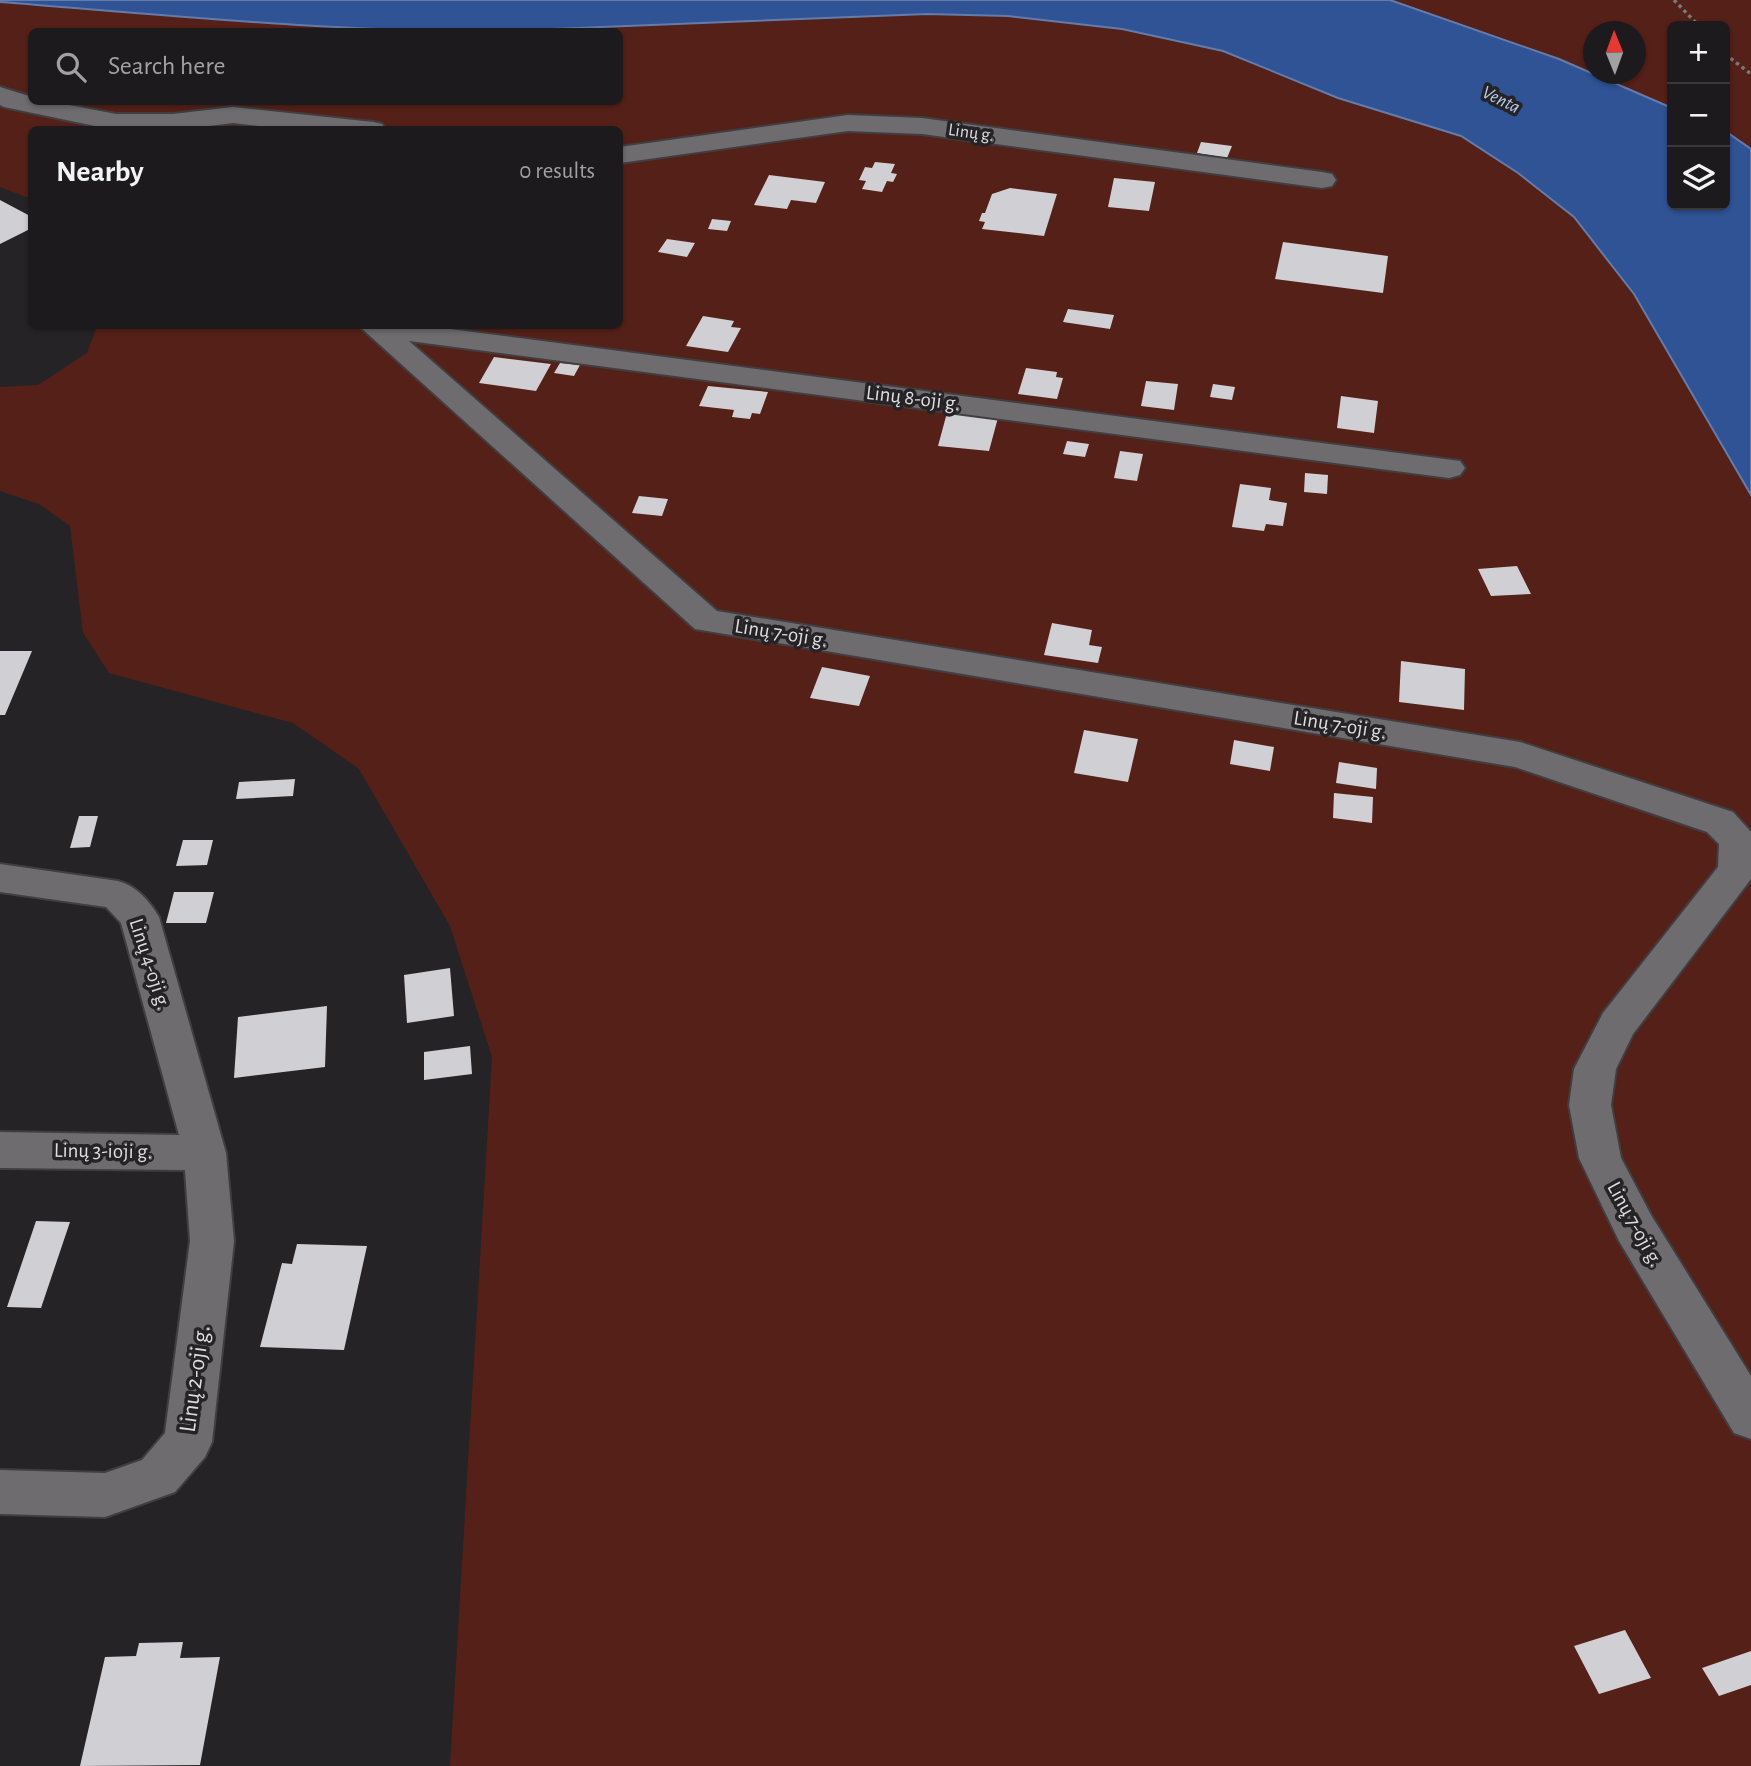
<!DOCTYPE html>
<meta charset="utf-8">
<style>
:root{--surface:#1c1a1c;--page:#252325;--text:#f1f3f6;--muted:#a0a1a3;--line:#3a383b}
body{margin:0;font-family:"Alegreya Sans",sans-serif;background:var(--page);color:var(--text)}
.controls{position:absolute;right:21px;top:21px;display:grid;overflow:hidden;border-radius:10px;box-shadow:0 2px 5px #0004}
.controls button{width:63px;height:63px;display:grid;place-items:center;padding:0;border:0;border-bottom:2px solid var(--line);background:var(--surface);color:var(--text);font:35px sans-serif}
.compass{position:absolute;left:1583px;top:21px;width:63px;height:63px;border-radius:50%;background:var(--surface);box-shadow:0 2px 5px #0004;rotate:359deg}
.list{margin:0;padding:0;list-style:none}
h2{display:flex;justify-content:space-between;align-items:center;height:91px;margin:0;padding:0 28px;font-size:30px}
h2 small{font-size:23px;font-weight:400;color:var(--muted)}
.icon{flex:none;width:38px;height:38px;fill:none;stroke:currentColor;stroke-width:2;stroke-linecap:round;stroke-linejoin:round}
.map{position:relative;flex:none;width:1751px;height:1766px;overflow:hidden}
.search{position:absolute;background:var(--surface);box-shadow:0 2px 5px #0004;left:28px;top:28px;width:595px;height:77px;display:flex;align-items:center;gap:18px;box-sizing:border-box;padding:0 24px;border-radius:10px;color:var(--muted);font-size:26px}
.panel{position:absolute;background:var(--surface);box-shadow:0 2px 5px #0004;left:28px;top:126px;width:595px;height:203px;border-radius:10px}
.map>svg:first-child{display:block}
.green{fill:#552017;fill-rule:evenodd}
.water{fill:#305395;stroke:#647cab;stroke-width:2}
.building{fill:#d0cfd3}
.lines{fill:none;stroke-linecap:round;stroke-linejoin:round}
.minor-casing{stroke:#403e40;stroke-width:4}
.path{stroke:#7a787a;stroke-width:3.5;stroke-dasharray:3.5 3.5;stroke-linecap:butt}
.minor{fill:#6f6c6f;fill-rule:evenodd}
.labels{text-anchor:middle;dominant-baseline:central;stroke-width:7;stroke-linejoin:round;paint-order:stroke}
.far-street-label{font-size:18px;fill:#dfdddf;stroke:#252325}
.far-water-label{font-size:19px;font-style:italic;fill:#b9cef4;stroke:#252325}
.street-label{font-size:21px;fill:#dfdddf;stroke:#252325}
.near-street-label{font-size:24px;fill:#dfdddf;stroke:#252325}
</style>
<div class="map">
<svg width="1751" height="1766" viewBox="0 0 1751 1766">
<rect width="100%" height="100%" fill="#252325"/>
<path class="green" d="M1390 0H1751V149L1725 131V26H1672V108L1559 59ZM1594 32H1636V74H1594Z
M0 2 431 31 32 32V102H620V32L500 31 927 14 1008 16 1122 29 1223 51 1338 98 1461 136 1518 173 1574 217 1634 294 1751 495V1766H450L492 1057 450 926 359 769 293 723 109 673 83 633 70 526 39 504 0 491V387L38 385 87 353 97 326H620V130H32L31 199 0 187Z"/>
<path class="water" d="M0 0H1390L1559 59 1672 108V205H1725V131L1751 149V495L1634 294 1574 217 1518 173 1461 136 1338 98 1223 51 1122 29 1008 16 927 14 500 31C333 32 166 15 0 2Z"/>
<path class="building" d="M1201 142 1232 146 1227 158 1197 153Z
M875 162 895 164 891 173 897 174 893 182 887 181 882 192 862 189 866 181 859 180 865 167 872 168Z
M769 175 825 182 816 203 791 200 787 209 754 205Z
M1114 178 1155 182 1149 211 1108 207Z
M1010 188 1057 194 1044 236 982 229 985 222 979 221 982 213H985L992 194Z
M0 200 32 217V228L0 244Z
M712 219 731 221 727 231 708 229Z
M667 239 695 243 687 257 658 252Z
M1283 242 1388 256 1383 293 1275 279Z
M1068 309 1114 315 1110 329 1063 322Z
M703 316 734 321 731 327 741 328 728 352 686 346Z
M494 357 551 364 536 391 479 383Z
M560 363 580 365 574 376 554 373Z
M1026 368 1057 372 1056 377 1063 378 1057 399 1018 394Z
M1146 381 1178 384 1174 410 1141 406Z
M1213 384 1235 387 1232 400 1210 397Z
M708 386 768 392 760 414 752 413 750 419 732 417 734 410 699 406Z
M1341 396 1378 401 1374 433 1337 428Z
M948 409 999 414 989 451 938 446Z
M1067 441 1089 444 1085 457 1063 454Z
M1120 451 1143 454 1137 481 1114 478Z
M1305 473 1328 475 1327 494 1304 492Z
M1240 484 1271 488 1269 500 1287 503 1283 526 1266 524 1264 531 1232 527Z
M639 496 668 499 662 516 632 513Z
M1517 566 1531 594 1491 596 1478 569Z
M1052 623 1092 630 1089 645 1102 647 1098 663 1044 655Z
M0 651H32L5 715H0Z
M1401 661 1465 669 1464 710 1399 702Z
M822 667 870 676 859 706 810 698Z
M1084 730 1138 739 1128 782 1074 773Z
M1234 740 1274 747 1270 771 1230 764Z
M1339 762 1377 768 1376 789 1336 783Z
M295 779 293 796 236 799 239 782Z
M1334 793 1373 797 1372 823 1333 818Z
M79 816H98L90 847 70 848Z
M183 840H213L207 865 176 866Z
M174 892H214L206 923H166Z
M450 968 454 1016 407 1023 404 975Z
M327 1006 325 1067 234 1078 238 1017Z
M470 1046 472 1074 424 1080V1052Z
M36 1221 70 1222 41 1308 7 1307Z
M297 1244 367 1246 344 1350 260 1347 282 1263 292 1264Z
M1625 1630 1651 1678 1599 1694 1574 1646Z
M183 1642 180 1658 220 1657 200 1765 80 1766 105 1657 136 1656 139 1643Z
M1751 1651V1685L1719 1696 1702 1668Z"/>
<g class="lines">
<g class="minor-casing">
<path id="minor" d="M0 87 32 97V102H54L116 114H173L233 107 373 122 382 124 386 130H294L233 123 177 130H114L4 107 0 105Z
M848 115 922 118 1322 172 1332 174 1336 180 1332 186 1322 188 922 134 848 131 620 163V147Z
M359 326H427L1460 461 1465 468 1460 475 1449 478 409 341 717 611 1520 742 1733 812 1751 832V879L1633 1034 1616 1069 1611 1105 1621 1158 1651 1215 1751 1376V1439L1734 1433 1619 1241 1579 1158 1569 1105 1574 1069 1603 1013 1718 867 1719 844 1707 832 1515 767 695 629Z
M0 864 118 881C136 886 149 900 159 917L226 1153 234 1241 212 1442 205 1457 175 1492 105 1517 0 1514V1470L105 1473 142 1460 165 1433 190 1241 185 1170 0 1168V1132L179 1135 121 923 106 907 0 892Z"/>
</g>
<path class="path" d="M1674 0 1699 26
M1725 54 1751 74"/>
<use href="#minor" class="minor"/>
</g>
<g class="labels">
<g class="far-street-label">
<text transform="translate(971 133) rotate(8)">Linų g.</text>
</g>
<g class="far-water-label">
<text transform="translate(1501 100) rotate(26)">Venta</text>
</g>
<g class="street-label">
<text transform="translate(913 398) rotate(7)">Linų 8-oji g.</text>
<text transform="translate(781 633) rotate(9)">Linų 7-oji g.</text>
<text transform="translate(1340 725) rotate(9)">Linų 7-oji g.</text>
<text transform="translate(150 964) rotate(72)">Linų 4-oji g.</text>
<text transform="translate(103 1151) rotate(1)">Linų 3-ioji g.</text>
<text transform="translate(1635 1224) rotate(61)">Linų 7-oji g.</text>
</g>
<g class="near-street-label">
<text transform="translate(195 1379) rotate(-82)">Linų 2-oji g.</text>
</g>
</g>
</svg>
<div class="controls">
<button>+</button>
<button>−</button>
<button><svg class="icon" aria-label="layers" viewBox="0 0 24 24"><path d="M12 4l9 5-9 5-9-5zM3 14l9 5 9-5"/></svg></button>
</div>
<svg class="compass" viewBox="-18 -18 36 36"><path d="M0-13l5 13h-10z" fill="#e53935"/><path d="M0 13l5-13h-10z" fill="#a0a1a3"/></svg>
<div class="search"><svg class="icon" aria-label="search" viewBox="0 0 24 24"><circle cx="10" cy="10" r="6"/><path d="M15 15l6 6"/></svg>Search here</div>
<section class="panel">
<h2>Nearby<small>0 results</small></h2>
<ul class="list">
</ul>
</section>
</div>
